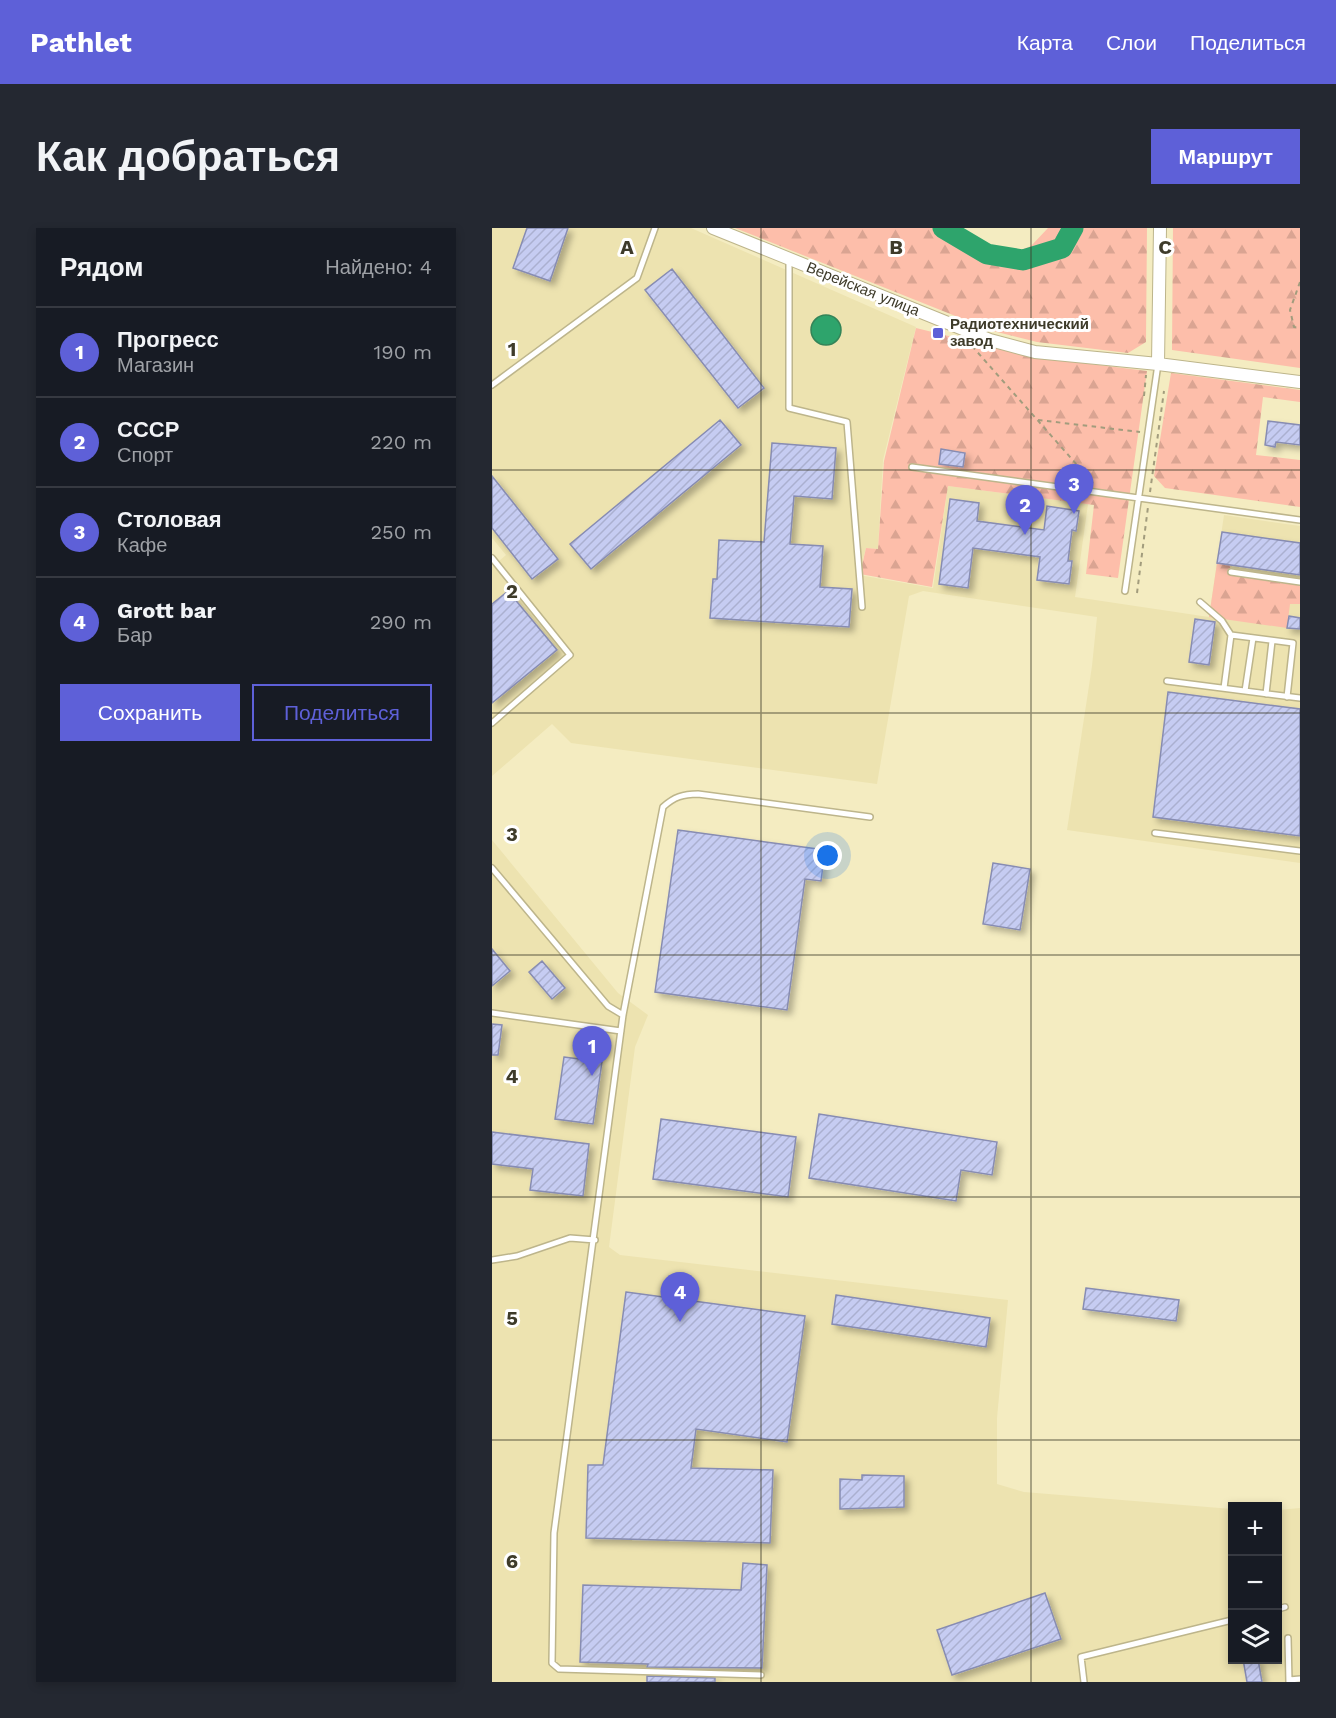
<!DOCTYPE html>
<html lang="ru">
<meta charset="utf-8">
<style>
:root{--surface:#171b24;--page:#242831;--text:#f1f3f6;--muted:#9ea1a6;--line:#363941;--accent:#5e60d8}
body{margin:0;font-family:"Work Sans",sans-serif;background:var(--page);color:var(--text)}
.controls{position:absolute;right:18px;bottom:18px;display:grid;overflow:hidden;border-radius:0px;box-shadow:0 3px 9px #0003}
.controls button{width:54px;height:54px;display:grid;place-items:center;padding:0;border:0;border-bottom:2px solid var(--line);background:var(--surface);color:var(--text);font:30px sans-serif}
.you{position:absolute;left:336px;top:628px;width:21px;height:21px;margin:-15px;border:4px solid #fff;border-radius:50%;background:#1a73e8;box-shadow:0 0 0 9px #1a73e833}
.badge{display:grid;place-items:center;width:39px;height:39px;border-radius:50%;background:var(--accent);color:#fff;font-size:20px;font-weight:700}
.pin{position:absolute;translate:-50% -50px;filter:drop-shadow(0 2px 3px #0008)}
.pin::after{content:'';position:absolute;top:32px;width:21px;height:18px;background:inherit;clip-path:polygon(0 0,100% 0,50% 100%)}
.list{margin:0;padding:0;list-style:none}
h2{display:flex;justify-content:space-between;align-items:center;height:78px;margin:0;padding:0 24px;font-size:26px}
h2 small{font-size:20px;font-weight:400;color:var(--muted)}
.list li{display:grid;grid-template-columns:39px 1fr auto;gap:18px;align-items:center;box-sizing:border-box;height:90px;padding:0 24px;border-top:2px solid var(--line)}
.list b{display:block;font-size:22px;white-space:nowrap}
.list p{margin:0;font-size:20px;white-space:nowrap;color:var(--muted)}
.list em{font-size:20px;font-style:normal;color:var(--muted)}
.actions{display:flex;gap:12px;padding:18px 24px}
.actions a{flex:1;padding:14px 0;border:2px solid var(--accent);border-radius:0px;text-align:center;font-size:21px;color:var(--accent)}
.actions .main{background:var(--accent);color:#fff}
.icon{flex:none;width:33px;height:33px;fill:none;stroke:currentColor;stroke-width:2;stroke-linecap:round;stroke-linejoin:round}
.map{position:relative;flex:none;width:808px;height:1454px;overflow:hidden;border-radius:0px}
header{display:flex;align-items:center;gap:36px;box-sizing:border-box;height:84px;padding:0 30px;background:var(--accent);color:#fff}
header strong{font-size:28px}
nav{display:flex;gap:33px;margin-inline-start:auto;font-size:21px}
.intro{display:flex;align-items:center;justify-content:space-between;box-sizing:border-box;height:144px;padding:0 36px}
h1{margin:0;font-size:42px}
.button{padding:15px 27px;border-radius:0px;background:var(--accent);color:#fff;font-size:21px;font-weight:700}
main{display:flex;gap:36px;padding:0 36px}
aside{flex:1;background:var(--surface);border-radius:0px;box-shadow:0 3px 9px #0003}
.map>svg:first-child{display:block}
.built{fill:#ede3b0}
.forest{fill:url(#forest-firs)}
.water{fill:#2ea46c;stroke:#338458;stroke-width:1.5}
.lines{fill:none;stroke-linecap:round;stroke-linejoin:round}
.river{stroke:#2ea46c;stroke-width:21}
.building{fill:url(#building-hatch);stroke:#878cb2;stroke-width:1.5;filter:url(#shadow)}
.service-casing{stroke:#bdb58b;stroke-width:8}
.tertiary-casing{stroke:#bdb58b;stroke-width:14}
.path{stroke:#a29c7d;stroke-width:2;stroke-dasharray:4.5 4.5;stroke-linecap:butt}
.service{stroke:#fff;stroke-width:5}
.tertiary{stroke:#fff;stroke-width:12}
.grid{fill:none;stroke:#3e3b2a;stroke-width:1.5;stroke-opacity:0.55}
.poi-dot{fill:#5e60d8;stroke:#fff;stroke-width:2}
.labels{text-anchor:middle;dominant-baseline:central;stroke-width:6;stroke-linejoin:round;paint-order:stroke}
.street-label{font-size:15px;fill:#3e3b2a;stroke:#fff}
.poi-label{font-size:15px;font-weight:bold;fill:#3e3b2a;stroke:#fff;text-anchor:start}
.grid-label{font-size:20px;text-anchor:middle;font-weight:bold;fill:#3e3b2a;stroke:#fff;stroke-width:6;stroke-linejoin:round;paint-order:stroke}
</style>
<header>
<strong>Pathlet</strong>
<nav><a>Карта</a><a>Слои</a><a>Поделиться</a></nav>
</header>
<div class="intro"><h1>Как добраться</h1><a class="button">Маршрут</a></div>
<main>
<aside>
<h2>Рядом<small>Найдено: 4</small></h2>
<ul class="list">
<li><span class="badge">1</span><div><b>Прогресс</b><p>Магазин</p></div><em>190 m</em></li>
<li><span class="badge">2</span><div><b>СССР</b><p>Спорт</p></div><em>220 m</em></li>
<li><span class="badge">3</span><div><b>Столовая</b><p>Кафе</p></div><em>250 m</em></li>
<li><span class="badge">4</span><div><b>Grott bar</b><p>Бар</p></div><em>290 m</em></li>
</ul>
<div class="actions"><a class="main">Сохранить</a><a>Поделиться</a></div>
</aside>
<div class="map">
<svg width="808" height="1454" viewBox="0 0 808 1454">
<defs>
<pattern id="forest-firs" width="22" height="20" patternUnits="userSpaceOnUse" patternTransform="scale(1.5)"><rect width="22" height="20" fill="#fdbeaa"/><path d="M5 1l3.5 6h-7zM16 11l3.5 6h-7z" fill="#daa492"/></pattern>
<pattern id="building-hatch" width="6" height="6" patternUnits="userSpaceOnUse" patternTransform="scale(1.5)"><rect width="6" height="6" fill="#c6ccf2"/><path d="M-1 1l2-2M0 6l6-6M5 7l2-2" fill="none" stroke="#abb0d0"/></pattern>
<filter id="shadow"><feDropShadow dx="4.5" dy="4.5" stdDeviation="3" flood-color="#0004"/></filter>
</defs>
<rect width="100%" height="100%" fill="#f4ecc1"/>
<path class="built" d="M0 0H199L424 99 391 232 386 321 374 320 367 347 441 360 456 258 596 276 583 369 717 389 732 287 808 298V635L575 602 600 438 605 389 431 363 417 368 385 556 79 515 60 496 0 548V339L14 327 0 310Z
M0 612 126 765 156 787 143 819 117 1019 128 1027 516 1072 505 1190V1256L532 1264 740 1281V1432H786V1282L808 1280V1454H0Z"/>
<path class="forest" d="M243 0H459L512 23 529 22 539 18 556 0H655L654 114 636 125 545 114 501 103Z
M681 0H808V140L680 122Z
M424 100 542 129 655 143 626 350 594 346 602 277 456 258 440 359 368 346 374 320 386 321 392 233Z
M679 145 808 162V174L771 169 764 227 808 232V279L673 260 662 248Z
M725 335 738 337 739 344 808 354V376H798L795 400 717 389Z"/>
<path class="water" d="M319 102a15 15 0 1 1 30 0a15 15 0 1 1-30 0Z"/>
<g class="lines">
<path class="river" d="M451 0 495 26 531 32 570 20 581 0"/>
</g>
<path class="building" d="M35 0H76L58 53 21 40Z
M180 41 272 160 246 180 153 62Z
M228 192 249 217 99 341 78 316Z
M776 193 808 197V217L784 214 783 219 773 217Z
M280 215 344 220 340 271 302 268 298 316 331 318 328 359 360 361 357 399 218 390 221 351H225L227 312 272 314Z
M449 221 473 225 471 239 447 236Z
M0 248 66 331 40 351 0 300Z
M458 271 487 275 485 293 552 302 555 278 587 283 584 303 580 302 576 333H580L577 356 545 352 548 329 481 320 476 360 447 356Z
M730 304 808 315V347L725 335Z
M16 363 65 422 0 475V376Z
M797 388 808 390V401L795 400Z
M703 391 723 394 717 437 697 434Z
M676 464 808 481V608L661 589Z
M186 602 333 622 329 653 313 651 295 782 163 764Z
M501 635 538 641 528 702 491 696Z
M0 721 18 743 0 758Z
M50 733 73 760 60 771 37 744Z
M0 796 10 797 6 827H0Z
M72 829 110 834 101 896 63 891Z
M327 886 505 914 500 947 469 942 464 973 317 950Z
M169 891 304 909 296 969 161 951Z
M0 904 97 916 91 968 38 962 41 941 0 936Z
M594 1060 687 1072 684 1093 591 1081Z
M134 1064 313 1088 295 1214 204 1201 199 1240 281 1242 278 1315 94 1310 96 1237H111Z
M344 1067 498 1090 494 1119 340 1096Z
M370 1247 412 1248V1279L348 1281V1251L370 1252Z
M251 1335 275 1337 270 1440 155 1439 156 1436 88 1434 91 1357 249 1362Z
M553 1365 569 1411 460 1447 445 1402Z
M751 1431H766L770 1454H755Z
M155 1448 223 1450V1454H155Z"/>
<g class="lines">
<g class="service-casing">
<path id="service" d="M297 33V180L355 194 370 379
M0 157 145 50 163 0
M420 239 808 292
M0 330 78 427 0 495
M739 344 808 354
M633 363 666 136
M708 374 730 393 739 407 801 415 795 469
M675 453 808 470
M732 460 739 407
M753 463 761 410
M774 466 780 413
M663 605 808 623
M0 640 116 778 131 787
M0 785 129 803
M0 1032 25 1028 78 1010 103 1012
M786 1381 793 1379
M796 1410 797 1454
M269 1447 67 1441 60 1435 62 1305 131 787 171 579C182 569 191 566 206 566L378 589
M797 1452 808 1451
M592 1454 589 1429 740 1392"/>
</g>
<g class="tertiary-casing">
<path id="tertiary" d="M221 0 498 112 543 124 666 136 808 154
M666 136 668 0"/>
</g>
<path class="path" d="M808 54 798 82 802 99 808 100
M480 118 601 255
M652 168 654 147
M546 192 648 204
M658 264 672 163
M645 365 656 279"/>
<use href="#service" class="service"/>
<use href="#tertiary" class="tertiary"/>
</g>
<path class="grid" d="M269 0V1454M539 0V1454M0 242H808M0 485H808M0 727H808M0 969H808M0 1212H808"/>
<rect class="poi-dot" x="440" y="99" width="12" height="12" rx="3"/>
<g class="labels">
<g class="street-label">
<text transform="translate(371 61) rotate(22)">Верейская улица</text>
</g>
<g class="poi-label">
<text x="458" y="96">Радиотехнический<tspan x="458" dy="17">завод</tspan></text>
</g>
</g>
<g class="grid-label">
<text x="135" y="26">A</text>
<text x="404" y="26">B</text>
<text x="673" y="26">C</text>
<text x="20" y="128">1</text>
<text x="20" y="370">2</text>
<text x="20" y="613">3</text>
<text x="20" y="855">4</text>
<text x="20" y="1097">5</text>
<text x="20" y="1340">6</text>
</g>
</svg>
<div class="controls">
<button>+</button>
<button>−</button>
<button><svg class="icon" aria-label="layers" viewBox="0 0 24 24"><path d="M12 4l9 5-9 5-9-5zM3 14l9 5 9-5"/></svg></button>
</div>
<div class="you"></div>
<div class="pin badge" style="left:100px;top:848px">1</div>
<div class="pin badge" style="left:533px;top:307px">2</div>
<div class="pin badge" style="left:582px;top:286px">3</div>
<div class="pin badge" style="left:188px;top:1094px">4</div>
</div>
</main>
